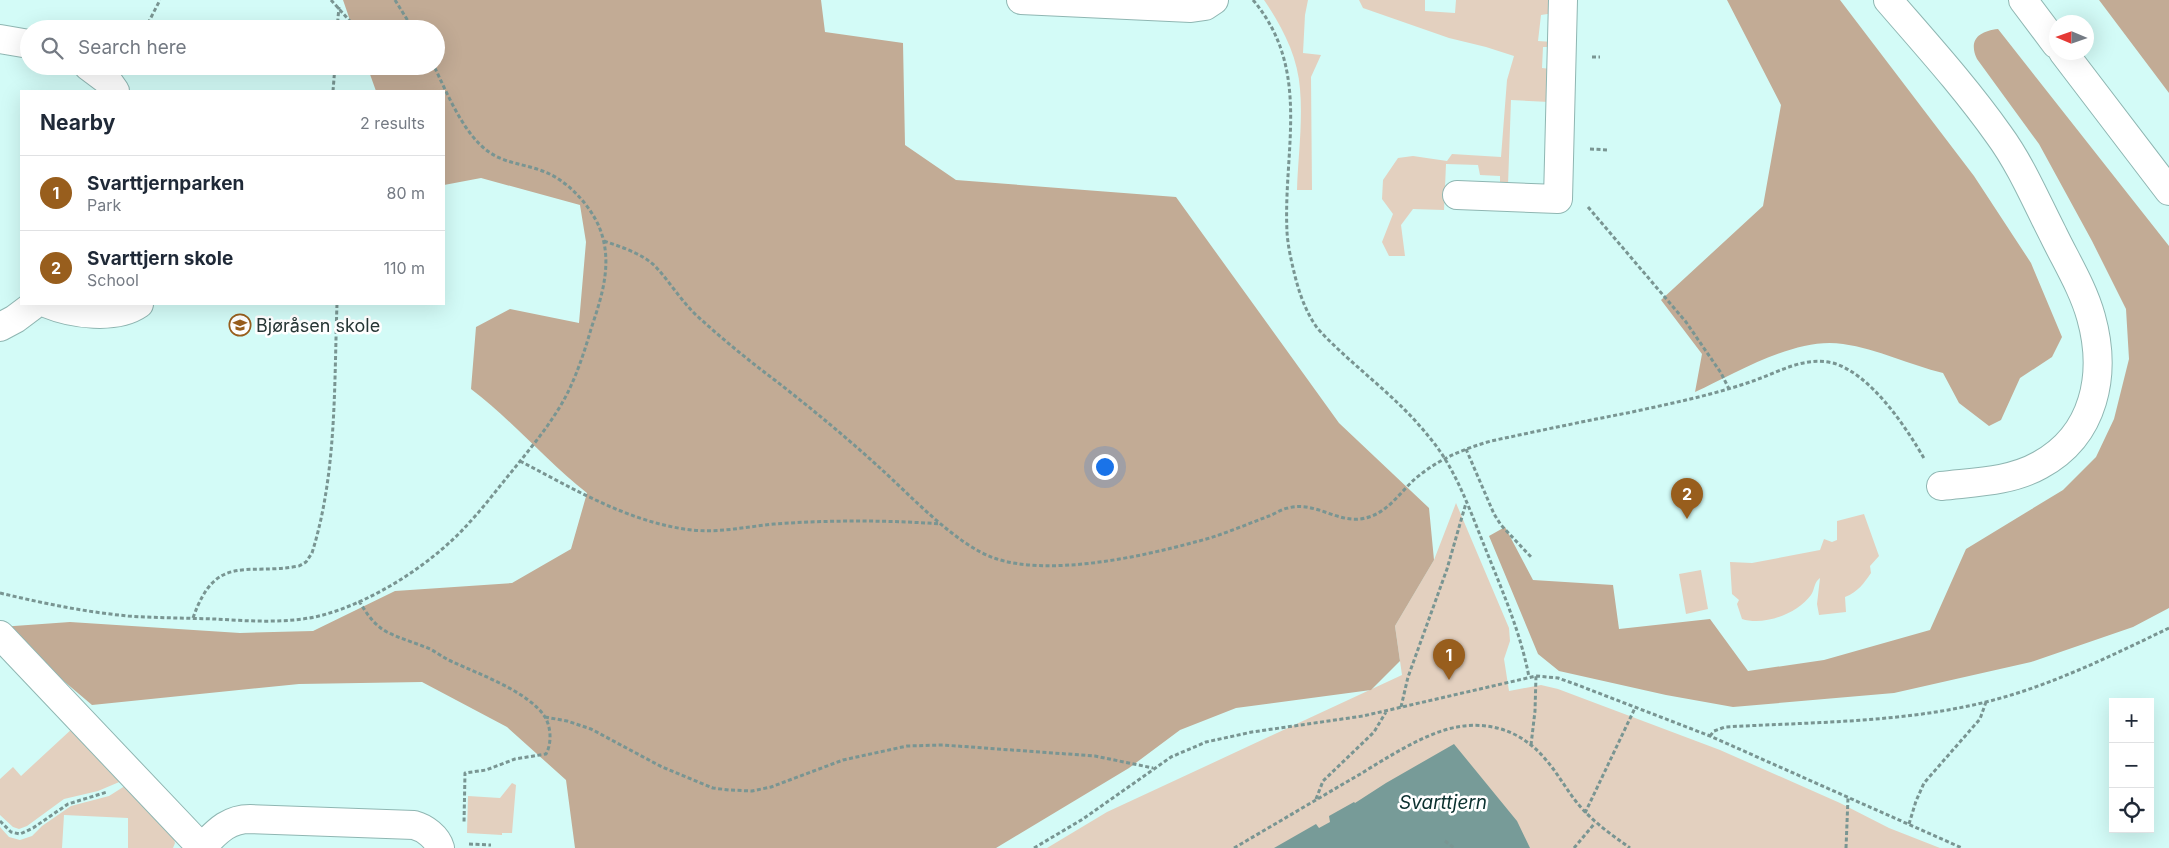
<!DOCTYPE html>
<meta charset="utf-8">
<style>
:root{--surface:#fff;--page:#f6f6f7;--text:#1f2937;--muted:#747a83;--line:#e0e1e3;--accent:#985e1d}
body{margin:0;font-family:Inter,sans-serif;background:var(--page);color:var(--text)}
.controls{position:absolute;right:15px;bottom:15px;display:grid;overflow:hidden;border-radius:0px;box-shadow:0 5px 20px #0002}
.controls button{width:45px;height:45px;display:grid;place-items:center;padding:0;border:0;border-bottom:1px solid var(--line);background:var(--surface);color:var(--text);font:25px sans-serif}
.compass{position:absolute;left:2049px;top:15px;width:45px;height:45px;border-radius:50%;background:var(--surface);box-shadow:0 5px 20px #0002;rotate:272deg}
.you{position:absolute;left:1104px;top:466px;width:18px;height:18px;margin:-12px;border:4px solid #fff;border-radius:50%;background:#1a73e8;box-shadow:0 0 0 8px #1a73e833}
.badge{display:grid;place-items:center;width:32px;height:32px;border-radius:50%;background:var(--accent);color:#fff;font-size:16px;font-weight:700}
.pin{position:absolute;translate:-50% -41px;filter:drop-shadow(0 1px 2px #0008)}
.pin::after{content:'';position:absolute;top:26px;width:18px;height:15px;background:inherit;clip-path:polygon(0 0,100% 0,50% 100%)}
.list{margin:0;padding:0;list-style:none}
h2{display:flex;justify-content:space-between;align-items:center;height:65px;margin:0;padding:0 20px;font-size:21px}
h2 small{font-size:16px;font-weight:400;color:var(--muted)}
.list li{display:grid;grid-template-columns:32px 1fr auto;gap:15px;align-items:center;box-sizing:border-box;height:75px;padding:0 20px;border-top:1px solid var(--line)}
.list b{display:block;font-size:19px;white-space:nowrap}
.list p{margin:0;font-size:16px;white-space:nowrap;color:var(--muted)}
.list em{font-size:16px;font-style:normal;color:var(--muted)}
.icon{flex:none;width:28px;height:28px;fill:none;stroke:currentColor;stroke-width:2;stroke-linecap:round;stroke-linejoin:round}
.map{position:relative;flex:none;width:2169px;height:848px;overflow:hidden}
.search{position:absolute;background:var(--surface);box-shadow:0 5px 20px #0002;left:20px;top:20px;width:425px;height:55px;display:flex;align-items:center;gap:12px;box-sizing:border-box;padding:0 18px;border-radius:28px;color:var(--muted);font-size:19px}
.panel{position:absolute;background:var(--surface);box-shadow:0 5px 20px #0002;left:20px;top:90px;width:425px;height:215px;border-radius:0px}
.map>svg:first-child{display:block}
.green{fill:#e3d0bf}
.forest{fill:#c2ab95}
.water{fill:#779b98}
.lines{fill:none;stroke-linecap:round;stroke-linejoin:round}
.minor-casing{stroke:#8fb6b2;stroke-width:30}
.path{stroke:#799592;stroke-width:3;stroke-dasharray:4 2.5;stroke-linecap:butt}
.minor{stroke:#fff;stroke-width:28}
.labels{text-anchor:middle;dominant-baseline:central;stroke-width:5;stroke-linejoin:round;paint-order:stroke}
.poi-label{font-size:18px;fill:#263635;stroke:#fff;text-anchor:start}
.water-label{font-size:19px;font-style:italic;fill:#0b312f;stroke:#fff}
</style>
<div class="map">
<svg width="2169" height="848" viewBox="0 0 2169 848">
<rect width="100%" height="100%" fill="#d3fbf7"/>
<path class="green" d="M1264 0H1308L1305 15 1303 53 1321 55 1311 77 1312 190H1297C1298 157 1303 122 1300 89 1298 57 1282 26 1264 0Z
M1359 0H1425V11L1455 13 1456 0H1553L1554 13 1541 15 1538 41 1553 42 1552 47H1543L1542 68 1551 69 1549 102 1511 100 1508 185 1500 187V176L1480 175 1478 165 1446 164 1444 210 1413 209 1401 225 1405 256H1389L1382 242 1393 214 1382 199 1383 180 1398 158 1413 156 1447 161 1452 154 1501 157 1507 80 1514 56 1486 47 1449 38 1363 8Z
M1456 503 1509 628 1510 641 1504 659 1509 691 1541 685 1558 689 1720 750 1840 803 1889 828 1940 848H1047L1107 812 1402 675 1395 626 1434 560Z
M1864 514 1879 556 1870 566 1871 573C1864 583 1858 592 1845 597L1846 612 1819 615 1817 604 1820 578C1814 582 1815 589 1811 595 1797 614 1764 626 1742 619L1737 604 1739 600 1732 594 1730 562 1752 563 1820 550 1824 539 1832 542 1837 540V521Z
M1701 570 1708 609 1686 614 1679 574Z
M74 727 124 780 98 791 64 799 27 826 19 829 13 827 0 815V779L13 767 21 776Z
M512 783 516 785 512 833H502V835L467 833 468 796 500 798Z
M128 784 172 831 175 843 173 848H128V818L64 815 62 848H0V827L9 837 20 840 32 836 42 826 71 806 109 796Z"/>
<path class="forest" d="M343 0H821L825 32 903 43 905 145 956 180 1176 197 1339 423 1429 508 1434 560 1395 626 1400 661 1371 690 1236 708 1180 730 1129 768 996 848H575L566 780 507 727 422 682 299 684 92 705 0 627 70 622 240 633 313 631 395 591 512 583 571 549 587 493C546 461 513 421 471 389L476 327 510 309 579 323 586 242 580 205 481 178 444 185V91H376L367 66H436V29H353Z
M1727 0H1840L1974 176 2031 263 2062 337 2052 357 2020 378 2001 420 1989 426 1959 403 1943 373C1910 365 1878 349 1843 344 1797 336 1736 373 1695 392L1702 354 1661 300 1763 206 1781 105Z
M2099 0H2169V93Z
M1998 29 2169 246V608L2133 627 2031 662 1894 693 1733 707 1666 695 1559 671 1538 654 1489 536 1505 527 1533 580 1613 585 1619 629 1710 619 1748 671 1824 660 1930 630 1966 549 2063 490 2096 457 2114 419 2129 359 2126 309 2092 241 2039 144 1977 59C1968 40 1979 31 1998 29Z"/>
<path class="water" d="M1454 744 1517 821 1530 848H1274L1316 824 1319 828 1330 822 1329 816 1354 802 1355 803 1386 783Z"/>
<g class="lines">
<g class="minor-casing">
<path id="minor" d="M1021 0 1191 8 1205 6 1214 0
M1888 0C1926 44 1965 87 1999 135 2021 165 2036 201 2053 234 2066 261 2083 288 2091 317 2107 374 2095 435 2040 465 2010 482 1974 482 1941 486
M2023 0 2056 44
M0 39 29 44
M2063 52 2169 191
M88 66 108 81 115 91
M1457 195 1558 199 1563 0
M48 304C72 314 116 320 139 304
M0 327 15 319 35 304
M0 635 202 848
M201 848C216 833 227 819 250 819L414 825C425 828 437 837 440 848"/>
</g>
<path class="path" d="M331 0 357 29
M395 0 413 29
M1253 0C1312 70 1283 150 1287 232 1288 248 1292 264 1296 280 1301 298 1307 314 1318 329 1353 367 1397 396 1429 437 1455 467 1469 508 1484 545 1501 588 1520 630 1529 677
M145 29 160 0
M337 29 339 7
M1592 57H1600
M333 91 335 66
M1590 149 1608 150
M1588 207 1686 322 1721 373 1729 389
M604 241C621 247 641 253 655 266 669 281 680 299 695 314 721 338 748 360 776 381 812 409 846 437 880 468 911 496 955 544 994 558 1048 577 1140 557 1195 542 1220 536 1245 525 1269 516 1275 514 1281 509 1288 508 1317 500 1340 527 1369 517 1389 511 1401 491 1416 478 1439 459 1463 449 1491 441 1538 431 1585 421 1632 412 1673 403 1713 395 1753 381 1779 372 1804 356 1833 363 1871 374 1906 427 1925 460
M1466 449 1494 514 1501 525 1532 558
M520 461C572 488 625 520 684 529 715 534 744 527 774 524 830 520 886 520 941 524
M0 593C42 603 85 612 128 616 157 618 186 618 215 619 249 621 289 624 323 615 374 601 432 564 468 524 484 507 498 488 513 470 533 445 555 419 569 390 578 371 585 350 591 329 602 296 613 263 600 229 591 206 568 181 545 172 526 164 506 164 489 152 464 135 447 93 434 66
M359 601C367 614 374 625 387 632 401 639 416 643 430 649 438 653 445 659 453 662 479 674 529 692 545 717 551 727 552 743 546 754L515 759 486 770 465 773 464 823
M193 618C216 552 246 576 299 566L306 562 312 553C337 473 334 386 337 304
M1401 707 1408 677 1447 569 1466 503
M545 717 567 721 591 729 662 767 713 788 729 790 752 791 771 787 843 760 907 746 943 745 1095 756 1153 768
M1710 736 1714 731 1725 727C1812 722 1901 723 1986 702 2050 686 2109 657 2169 628
M1531 745 1535 711 1536 676
M1316 799 1323 781 1374 732 1386 712
M1585 813 1635 708
M0 821 11 832 20 834 33 828 68 804 107 792
M1909 824 1916 801 1924 783 1980 719 1986 702
M1445 841 1454 848
M469 844 491 845
M1034 848 1083 819 1171 757 1206 742 1252 732 1363 716 1536 676 1558 678 1575 684 1710 736 1962 848
M1234 848C1277 823 1319 798 1362 773 1388 757 1427 732 1457 727 1484 722 1510 728 1531 745 1552 762 1562 784 1578 804 1593 822 1612 835 1630 848
M1574 848 1595 823
M1846 848 1848 798"/>
<use href="#minor" class="minor"/>
</g>
<defs>
<g id="school-ring" transform="scale(1.125)"><circle r="9.5" fill="#fff" stroke="#985e1d" stroke-width="1.5"/><path d="M0-5L7-2L0 1L-7-2ZM-4 1L0 2.5L4 1V4Q0 6-4 4Z" fill="#985e1d"/></g>
</defs>
<g fill-rule="evenodd">
<use href="#school-ring" x="240" y="325"/>
</g>
<g class="labels">
<g class="poi-label">
<text x="256" y="325">Bjøråsen skole</text>
</g>
<g class="water-label">
<text x="1443" y="802">Svarttjern</text>
</g>
</g>
</svg>
<div class="controls">
<button>+</button>
<button>−</button>
<button><svg class="icon" aria-label="locate" viewBox="0 0 24 24"><circle cx="12" cy="12" r="6"/><path d="M12 2v4M12 18v4M2 12h4M18 12h4"/></svg></button>
</div>
<svg class="compass" viewBox="-18 -18 36 36"><path d="M0-13l5 13h-10z" fill="#e53935"/><path d="M0 13l5-13h-10z" fill="#747a83"/></svg>
<div class="you"></div>
<div class="pin badge" style="left:1449px;top:680px">1</div>
<div class="pin badge" style="left:1687px;top:519px">2</div>
<div class="search"><svg class="icon" aria-label="search" viewBox="0 0 24 24"><circle cx="10" cy="10" r="6"/><path d="M15 15l6 6"/></svg>Search here</div>
<section class="panel">
<h2>Nearby<small>2 results</small></h2>
<ul class="list">
<li><span class="badge">1</span><div><b>Svarttjernparken</b><p>Park</p></div><em>80 m</em></li>
<li><span class="badge">2</span><div><b>Svarttjern skole</b><p>School</p></div><em>110 m</em></li>
</ul>
</section>
</div>
